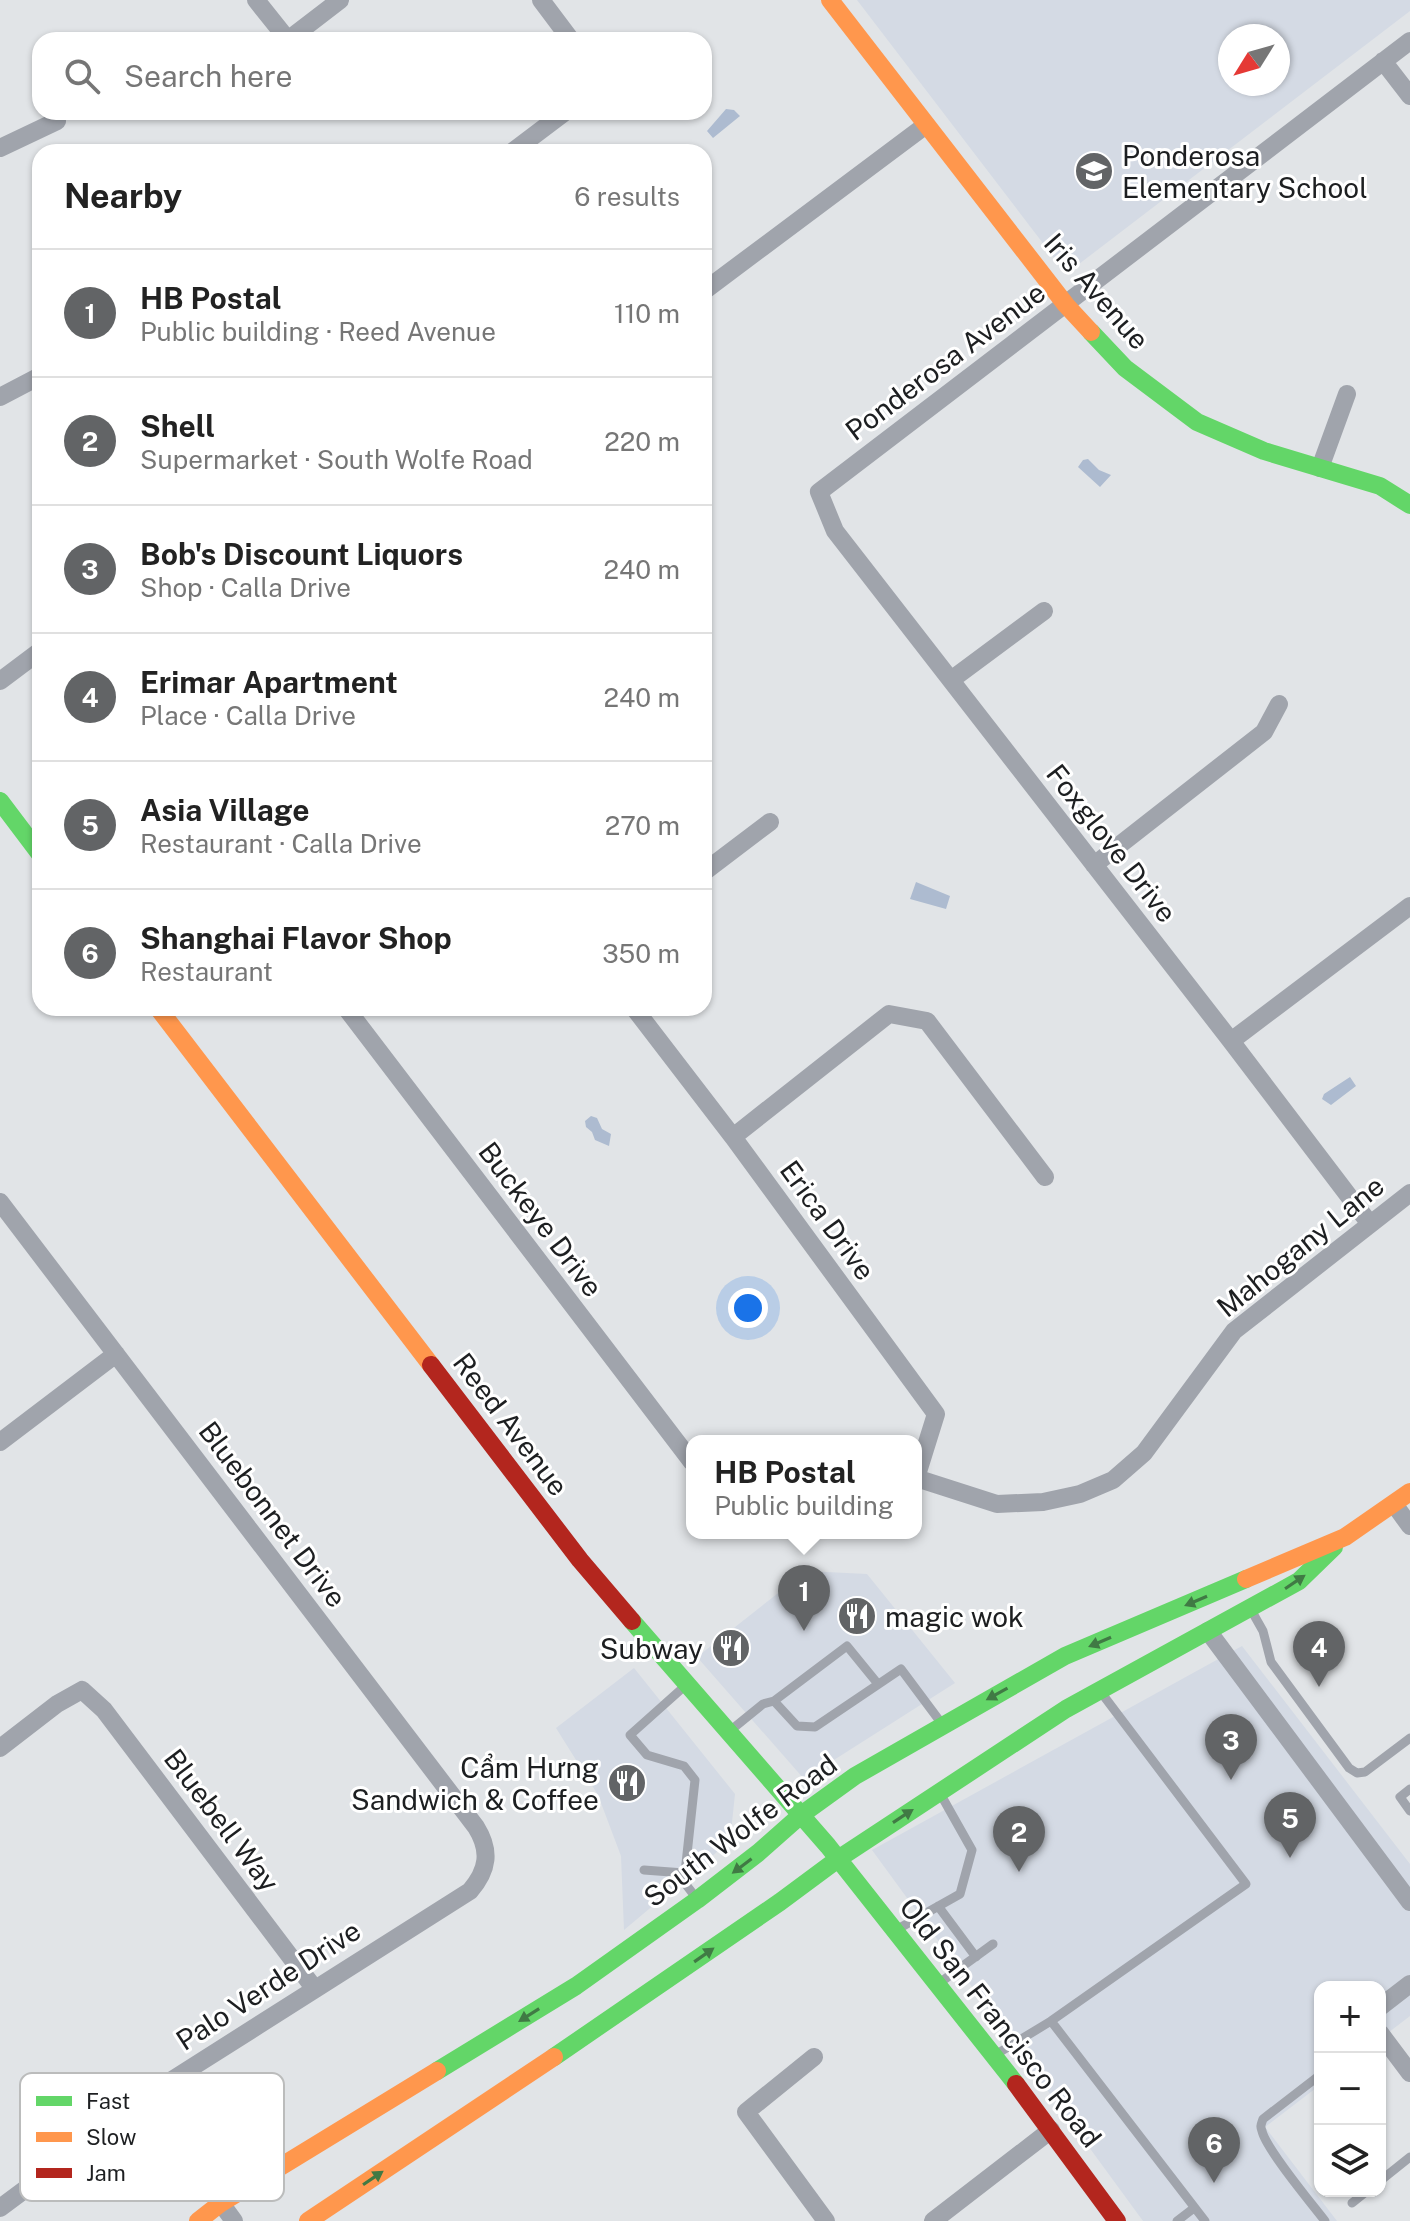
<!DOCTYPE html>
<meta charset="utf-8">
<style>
:root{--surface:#fff;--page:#f2f2f2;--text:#222;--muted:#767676;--line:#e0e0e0;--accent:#626466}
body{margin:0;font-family:"Public Sans",sans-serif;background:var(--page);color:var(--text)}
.controls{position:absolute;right:24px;bottom:24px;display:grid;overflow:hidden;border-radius:16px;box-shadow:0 2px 6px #0004}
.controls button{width:72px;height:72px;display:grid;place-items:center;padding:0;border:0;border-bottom:2px solid var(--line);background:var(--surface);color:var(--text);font:40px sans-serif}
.compass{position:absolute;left:1218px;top:24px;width:72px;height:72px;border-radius:50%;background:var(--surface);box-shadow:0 2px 6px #0004;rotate:233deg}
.you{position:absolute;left:748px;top:1308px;width:28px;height:28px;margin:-20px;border:6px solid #fff;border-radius:50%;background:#1a73e8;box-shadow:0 0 0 12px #1a73e833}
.badge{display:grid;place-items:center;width:52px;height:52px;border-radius:50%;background:var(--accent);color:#fff;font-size:26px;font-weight:700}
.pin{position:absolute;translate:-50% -66px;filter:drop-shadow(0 2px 4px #0008)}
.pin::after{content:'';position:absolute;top:42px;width:28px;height:24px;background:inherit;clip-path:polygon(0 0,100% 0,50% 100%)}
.popup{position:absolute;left:686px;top:1435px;width:236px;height:104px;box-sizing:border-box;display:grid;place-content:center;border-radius:16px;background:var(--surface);filter:drop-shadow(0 2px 6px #0005);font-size:26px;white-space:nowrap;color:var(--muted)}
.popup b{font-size:30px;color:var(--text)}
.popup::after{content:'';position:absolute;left:50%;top:100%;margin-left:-16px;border:16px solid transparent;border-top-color:var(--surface)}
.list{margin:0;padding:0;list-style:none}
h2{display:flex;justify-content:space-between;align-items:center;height:104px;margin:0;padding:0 32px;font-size:34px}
h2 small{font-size:26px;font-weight:400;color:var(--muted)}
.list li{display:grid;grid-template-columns:52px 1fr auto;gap:24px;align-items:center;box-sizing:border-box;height:128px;padding:0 32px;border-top:2px solid var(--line)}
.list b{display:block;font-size:30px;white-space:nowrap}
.list p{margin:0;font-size:26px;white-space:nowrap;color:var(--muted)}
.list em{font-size:26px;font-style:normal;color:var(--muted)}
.icon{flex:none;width:44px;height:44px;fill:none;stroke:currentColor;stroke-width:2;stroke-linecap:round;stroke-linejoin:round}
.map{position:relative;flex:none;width:1410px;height:2221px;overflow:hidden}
.search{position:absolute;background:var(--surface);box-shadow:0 2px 6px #0004;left:32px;top:32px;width:680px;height:88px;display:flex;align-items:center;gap:20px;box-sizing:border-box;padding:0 28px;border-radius:24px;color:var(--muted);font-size:30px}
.panel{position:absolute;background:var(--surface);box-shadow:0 2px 6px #0004;left:32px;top:144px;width:680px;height:872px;border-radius:24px}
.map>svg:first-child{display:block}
.built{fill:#d4dae4;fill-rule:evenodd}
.water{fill:#adbbd0}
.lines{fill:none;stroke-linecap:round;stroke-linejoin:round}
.lane{stroke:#a0a4ac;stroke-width:9}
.street{stroke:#a0a4ac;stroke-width:18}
.fast{stroke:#63d668;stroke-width:18}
.slow{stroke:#ff974d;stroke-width:18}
.jam{stroke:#b3261e;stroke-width:18}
.oneway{fill:#407a44}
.labels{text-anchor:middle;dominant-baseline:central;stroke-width:6;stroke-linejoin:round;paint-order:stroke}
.poi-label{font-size:28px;fill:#1d1f21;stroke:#fff;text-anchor:start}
.street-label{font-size:28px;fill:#1d1f21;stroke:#fff}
.key{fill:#fff;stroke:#bbbcbc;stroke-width:2}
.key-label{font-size:22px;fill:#1d1f21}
</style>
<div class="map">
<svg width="1410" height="2221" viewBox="0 0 1410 2221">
<rect width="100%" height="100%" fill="#e1e4e7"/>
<path class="built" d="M857 0H1410V11L1079 264 1055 259ZM1230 36H1278V84H1230Z
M806 1571 867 1574 955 1683 804 1779 697 1657Z
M1242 1646 1410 1864V2016L1380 2039V1987H1320V2085L1265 2127 1337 2221H1143L872 1850Z
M634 1668 735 1794 730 1841 624 1930 621 1856 598 1795 556 1728Z"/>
<path class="water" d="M726 109 734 110 740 116 713 138 707 131Z
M1088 459 1099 470 1111 475 1100 487 1078 467 1083 460Z
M916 882 950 896 946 909 910 899Z
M1350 1077 1356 1086 1331 1105 1322 1099 1324 1094Z
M591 1116 597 1118 602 1129 611 1134 609 1146 595 1140 592 1132 586 1127 585 1121Z"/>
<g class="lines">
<path class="lane" d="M1250 1608 1263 1631 1271 1662 1349 1768 1357 1773 1365 1772 1410 1738
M686 1685 630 1735 647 1755 684 1766 695 1780 684 1882 697 1899
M774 1701 847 1646 878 1684
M731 1730 763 1704 774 1701 797 1726 815 1727 901 1669 942 1724
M1410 1789 1400 1797 1410 1811
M644 1870 684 1873
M938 1906 976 1957
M896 1930 960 1894 972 1850 941 1795
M938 1984 993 1944
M1051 2021 1246 1884 1100 1691
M995 2055 1051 2021 1205 2221
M1320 2075 1263 2119C1261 2125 1260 2126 1262 2131 1266 2149 1312 2204 1325 2221
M1380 2181 1410 2157
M1352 2203 1367 2191
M1177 2221 1194 2208"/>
<path class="street" d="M256 0 288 40 340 0
M541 0 571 40
M1383 61 1410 96
M0 148 57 121
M512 152 565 112
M704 291 926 125
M0 397 40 376
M1320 468 1347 394
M951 680 1044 611
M0 681 40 651
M1094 865 1264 732 1279 704
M704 872 770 822
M346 1008 692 1462
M634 1008 733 1137 936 1414 916 1478
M1231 1041 1410 906
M733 1137 889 1014 927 1021 1045 1177
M0 1202 476 1827C491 1851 488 1870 470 1891L172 2080 0 2208
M1370 1224 1231 1041 835 531 819 492 1410 41
M0 1442 116 1354
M916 1478 997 1504 1043 1502 1080 1494 1113 1480 1144 1453 1234 1331 1410 1193
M1394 1504 1410 1526
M1208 1631 1410 1902
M0 1748 57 1704 82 1690 104 1710 314 1988
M1380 2007 1410 1984
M1380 2033 1410 2073
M814 2057 746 2112 826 2221
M145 2099 234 2221
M933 2221 1051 2130"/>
<path class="fast" d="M1091 332 1125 368 1197 422 1264 451 1380 486 1410 505
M0 801 40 854
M632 1621 828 1846 1016 2084
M554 2057 780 1902 838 1859 1066 1709 1299 1581 1334 1547
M437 2071 576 1986 697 1900 758 1853 801 1815 855 1776 1065 1656 1246 1579"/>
<path class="slow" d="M830 0 1066 305 1091 332
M158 1008 431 1365
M1246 1579 1345 1537 1410 1492
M198 2221 221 2203 437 2071
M308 2221 554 2057"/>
<path class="jam" d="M431 1365 580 1560 632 1621
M1016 2084 1117 2221"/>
</g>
<defs><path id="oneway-solid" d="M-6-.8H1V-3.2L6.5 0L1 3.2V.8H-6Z" transform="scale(2)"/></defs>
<g class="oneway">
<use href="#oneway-solid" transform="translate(1295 1582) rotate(-34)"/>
<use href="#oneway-solid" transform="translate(1196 1601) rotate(157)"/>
<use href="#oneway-solid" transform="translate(1100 1642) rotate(157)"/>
<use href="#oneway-solid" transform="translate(997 1694) rotate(151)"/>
<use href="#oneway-solid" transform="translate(903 1816) rotate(-33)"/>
<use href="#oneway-solid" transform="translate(742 1866) rotate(143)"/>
<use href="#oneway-solid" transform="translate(704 1955) rotate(-35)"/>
<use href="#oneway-solid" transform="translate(529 2015) rotate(148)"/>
<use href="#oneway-solid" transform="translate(373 2178) rotate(-34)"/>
</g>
<defs>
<g id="school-disc" transform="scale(2)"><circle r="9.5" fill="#626466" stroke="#fff"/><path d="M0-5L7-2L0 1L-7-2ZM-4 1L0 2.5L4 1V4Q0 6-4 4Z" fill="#fff"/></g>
<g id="restaurant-disc" transform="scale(2)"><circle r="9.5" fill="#626466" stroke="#fff"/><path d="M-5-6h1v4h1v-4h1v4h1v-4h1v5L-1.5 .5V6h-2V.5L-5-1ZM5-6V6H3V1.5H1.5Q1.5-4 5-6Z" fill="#fff"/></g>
</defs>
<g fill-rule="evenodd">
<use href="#school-disc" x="1094" y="171"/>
<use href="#restaurant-disc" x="857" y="1616"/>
<use href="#restaurant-disc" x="731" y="1648"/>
<use href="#restaurant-disc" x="627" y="1783"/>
</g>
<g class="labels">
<g class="poi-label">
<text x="1122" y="155">Ponderosa<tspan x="1122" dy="32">Elementary School</tspan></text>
<text x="885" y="1616">magic wok</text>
<text x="703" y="1648" text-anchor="end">Subway</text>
<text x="599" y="1767" text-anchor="end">Cẩm Hưng<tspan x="599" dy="32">Sandwich &amp; Coffee</tspan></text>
</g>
<g class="street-label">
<text transform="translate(1097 291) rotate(49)">Iris Avenue</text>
<text transform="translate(945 361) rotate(-37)">Ponderosa Avenue</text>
<text transform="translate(1112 843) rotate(52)">Foxglove Drive</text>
<text transform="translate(541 1219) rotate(53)">Buckeye Drive</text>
<text transform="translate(828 1220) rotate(54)">Erica Drive</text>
<text transform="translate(1300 1246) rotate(-39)">Mahogany Lane</text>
<text transform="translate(511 1424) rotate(53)">Reed Avenue</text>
<text transform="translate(273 1514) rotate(53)">Bluebonnet Drive</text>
<text transform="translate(222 1820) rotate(53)">Bluebell Way</text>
<text transform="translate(740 1830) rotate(-37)">South Wolfe Road</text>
<text transform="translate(268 1985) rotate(-33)">Palo Verde Drive</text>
<text transform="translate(1001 2022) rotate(52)">Old San Francisco Road</text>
</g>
</g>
<rect x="20" y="2073" width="264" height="128" rx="12" class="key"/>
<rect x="36" y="2096" width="36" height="10" fill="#63d668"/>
<rect x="36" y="2132" width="36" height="10" fill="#ff974d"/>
<rect x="36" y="2168" width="36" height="10" fill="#b3261e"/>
<g class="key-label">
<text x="86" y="2109">Fast</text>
<text x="86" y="2145">Slow</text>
<text x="86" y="2181">Jam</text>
</g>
</svg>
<div class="controls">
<button>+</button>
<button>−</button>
<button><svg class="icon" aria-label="layers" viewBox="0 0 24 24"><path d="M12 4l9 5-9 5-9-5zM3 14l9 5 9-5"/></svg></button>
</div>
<svg class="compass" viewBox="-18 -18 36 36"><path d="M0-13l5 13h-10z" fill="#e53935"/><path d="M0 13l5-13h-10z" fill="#767676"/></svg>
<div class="you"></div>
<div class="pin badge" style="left:804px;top:1631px">1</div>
<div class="popup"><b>HB Postal</b>Public building</div>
<div class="pin badge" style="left:1019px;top:1872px">2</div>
<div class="pin badge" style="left:1231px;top:1780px">3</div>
<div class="pin badge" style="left:1319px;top:1687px">4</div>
<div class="pin badge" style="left:1290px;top:1858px">5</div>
<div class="pin badge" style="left:1214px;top:2183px">6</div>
<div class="search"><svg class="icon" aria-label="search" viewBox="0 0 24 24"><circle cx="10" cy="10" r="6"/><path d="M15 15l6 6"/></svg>Search here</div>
<section class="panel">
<h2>Nearby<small>6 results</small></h2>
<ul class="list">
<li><span class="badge">1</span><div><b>HB Postal</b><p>Public building · Reed Avenue</p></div><em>110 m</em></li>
<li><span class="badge">2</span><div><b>Shell</b><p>Supermarket · South Wolfe Road</p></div><em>220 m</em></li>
<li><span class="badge">3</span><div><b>Bob's Discount Liquors</b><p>Shop · Calla Drive</p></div><em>240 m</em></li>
<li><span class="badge">4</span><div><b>Erimar Apartment</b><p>Place · Calla Drive</p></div><em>240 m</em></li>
<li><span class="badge">5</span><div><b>Asia Village</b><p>Restaurant · Calla Drive</p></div><em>270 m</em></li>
<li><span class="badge">6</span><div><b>Shanghai Flavor Shop</b><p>Restaurant</p></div><em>350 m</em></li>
</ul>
</section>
</div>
